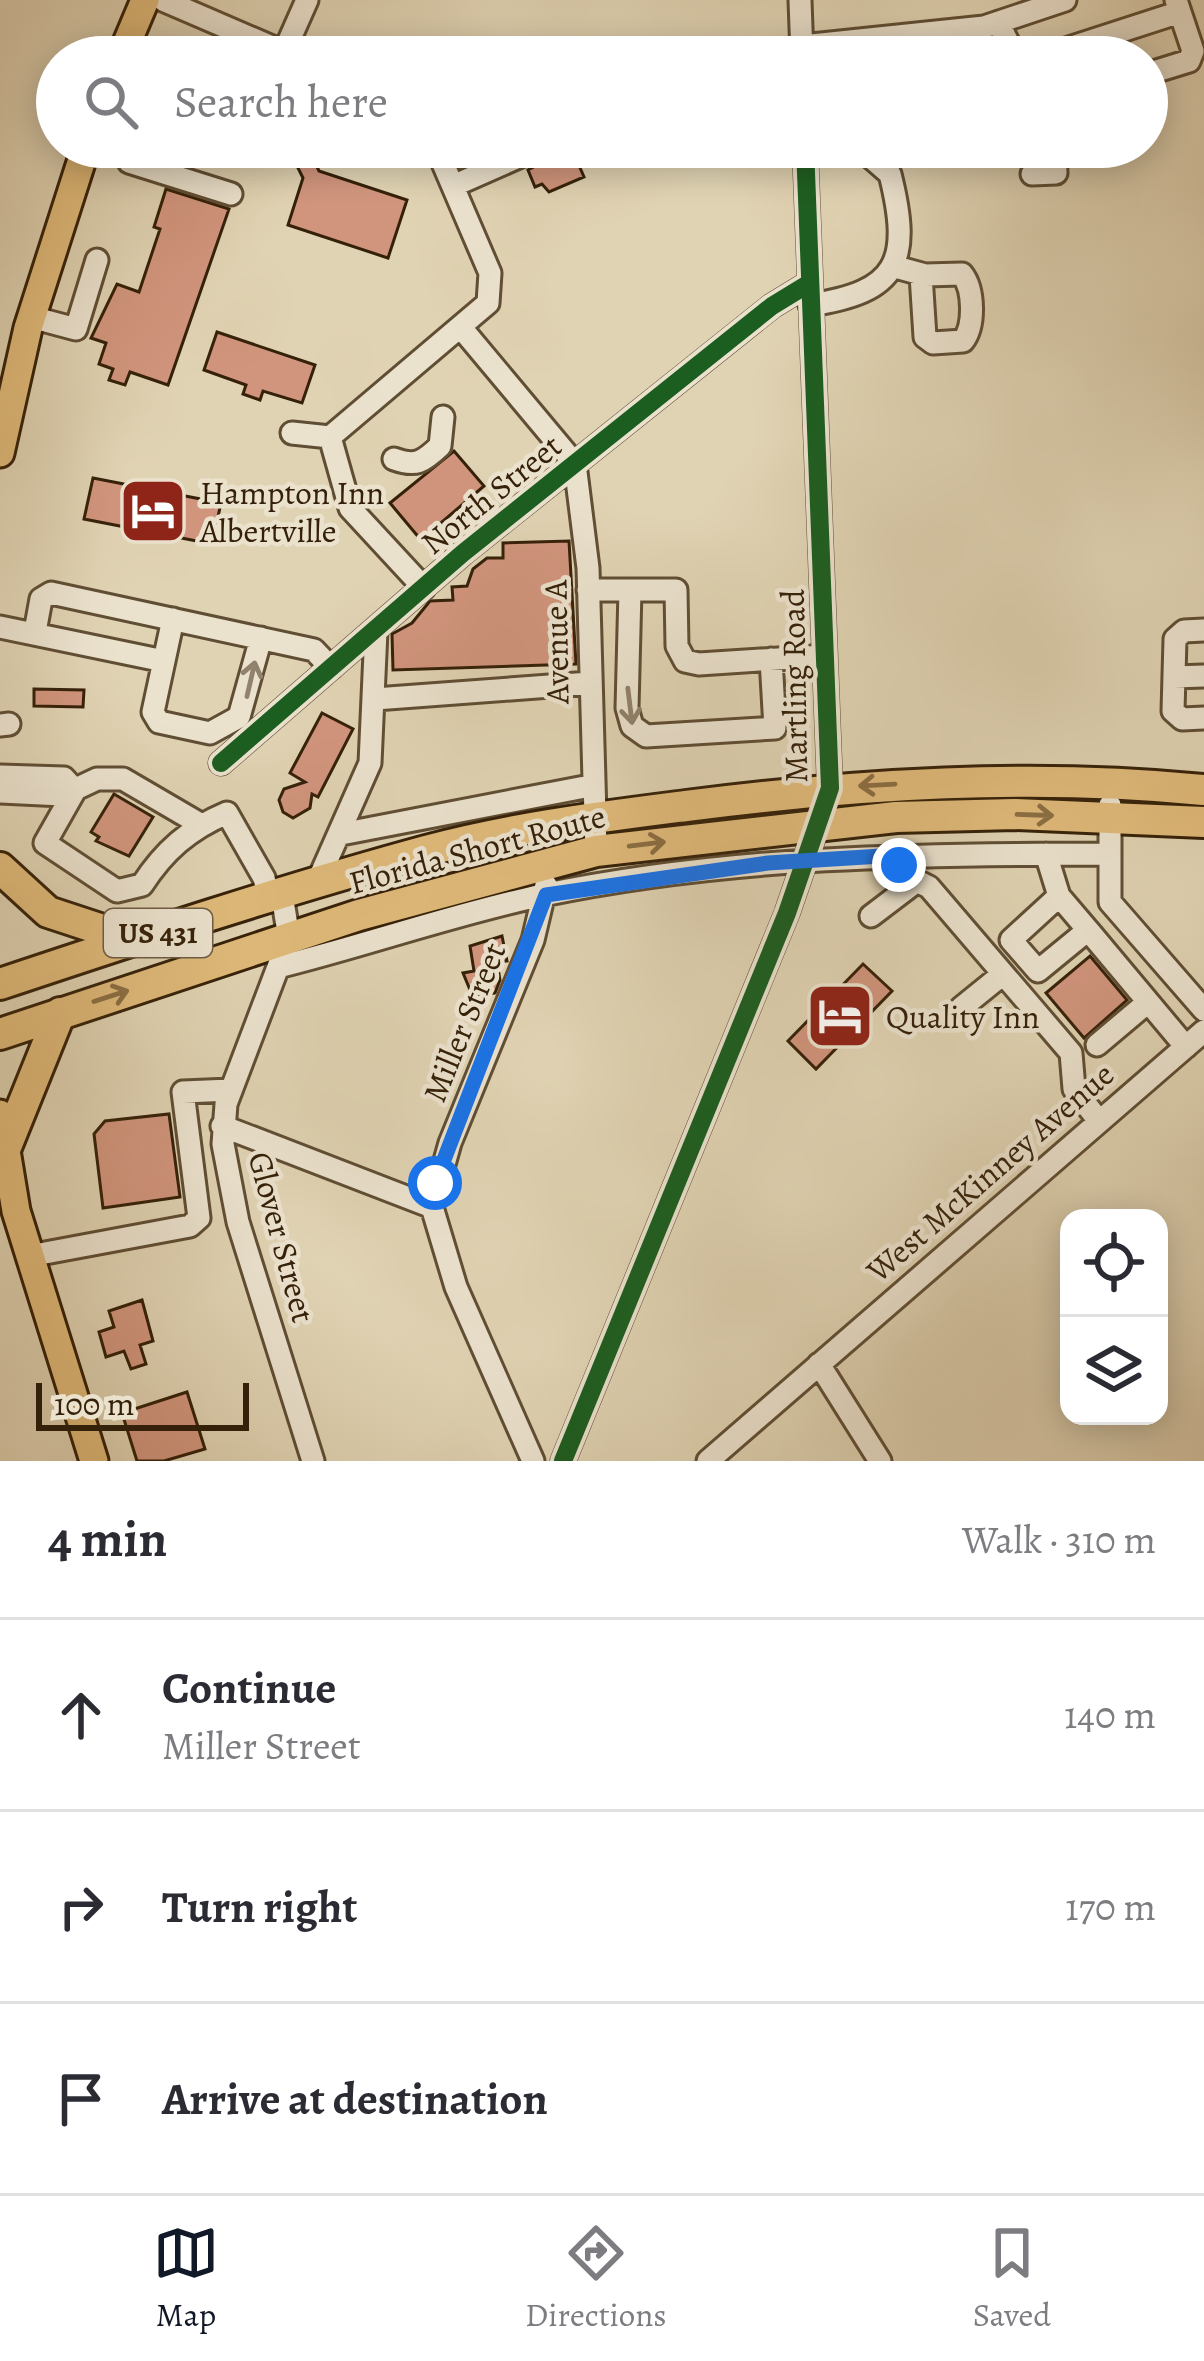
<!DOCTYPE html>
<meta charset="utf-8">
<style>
:root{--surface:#fff;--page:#f7f7f7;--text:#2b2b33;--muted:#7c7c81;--line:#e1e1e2;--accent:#111827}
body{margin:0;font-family:Alegreya,serif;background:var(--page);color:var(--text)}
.controls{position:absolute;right:36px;bottom:36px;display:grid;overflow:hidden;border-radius:24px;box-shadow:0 6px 30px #0003}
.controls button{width:108px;height:108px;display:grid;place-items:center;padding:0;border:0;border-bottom:3px solid var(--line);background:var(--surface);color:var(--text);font:60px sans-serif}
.scale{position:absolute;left:36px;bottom:30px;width:213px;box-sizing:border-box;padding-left:12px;border:6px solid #352109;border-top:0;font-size:33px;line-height:42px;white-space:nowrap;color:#352109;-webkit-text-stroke:9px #ebe2ce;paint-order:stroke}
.stop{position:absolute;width:36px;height:36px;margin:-27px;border:9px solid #1a73e8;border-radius:50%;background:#fff}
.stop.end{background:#1a73e8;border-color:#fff;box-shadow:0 3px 12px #0008}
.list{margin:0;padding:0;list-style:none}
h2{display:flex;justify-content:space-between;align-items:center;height:156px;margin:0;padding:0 48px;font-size:51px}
h2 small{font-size:39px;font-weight:400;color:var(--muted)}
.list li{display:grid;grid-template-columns:78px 1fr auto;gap:36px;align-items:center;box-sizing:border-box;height:192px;padding:0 48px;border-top:3px solid var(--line)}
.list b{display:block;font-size:45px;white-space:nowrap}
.list p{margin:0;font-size:39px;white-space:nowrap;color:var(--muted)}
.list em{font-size:39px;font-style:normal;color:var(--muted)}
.icon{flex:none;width:66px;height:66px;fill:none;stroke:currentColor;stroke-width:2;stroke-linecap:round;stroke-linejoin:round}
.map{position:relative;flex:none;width:1204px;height:1461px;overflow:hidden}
.search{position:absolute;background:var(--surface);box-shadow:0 6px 30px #0003;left:36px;right:36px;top:36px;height:132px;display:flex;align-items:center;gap:30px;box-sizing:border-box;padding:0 42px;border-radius:66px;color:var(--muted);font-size:45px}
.sheet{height:732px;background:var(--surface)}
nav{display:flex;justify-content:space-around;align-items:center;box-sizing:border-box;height:168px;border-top:3px solid var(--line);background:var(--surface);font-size:33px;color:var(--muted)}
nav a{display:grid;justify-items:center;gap:6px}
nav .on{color:var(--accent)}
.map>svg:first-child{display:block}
.building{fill:#d1957d;stroke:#352109;stroke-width:3}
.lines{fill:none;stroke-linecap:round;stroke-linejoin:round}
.minor-casing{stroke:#604e34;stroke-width:27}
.major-casing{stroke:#352109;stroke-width:33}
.highway-casing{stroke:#352109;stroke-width:36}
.minor{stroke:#ebe2ce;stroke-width:21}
.major{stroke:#e0ba7a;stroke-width:27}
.highway{stroke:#e0ba7a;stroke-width:30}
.cycleway-casing{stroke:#ebe2ce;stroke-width:26}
.cycleway{stroke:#1b5e20;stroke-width:18}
.oneway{stroke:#90826c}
.oneway2{stroke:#8a6e42}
.route{stroke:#1a73e8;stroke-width:15}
.labels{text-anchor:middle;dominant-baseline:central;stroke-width:9;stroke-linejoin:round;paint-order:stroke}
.shield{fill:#ebe2ce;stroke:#6c5b44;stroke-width:3}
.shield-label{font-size:30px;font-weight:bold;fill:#352109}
.poi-label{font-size:33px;fill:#352109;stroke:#ebe2ce;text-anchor:start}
.street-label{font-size:33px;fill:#352109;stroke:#ebe2ce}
</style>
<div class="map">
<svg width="1204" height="1461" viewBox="0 0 1204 1461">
<rect width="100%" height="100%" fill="#e0d3b3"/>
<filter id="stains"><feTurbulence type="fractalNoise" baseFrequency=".00167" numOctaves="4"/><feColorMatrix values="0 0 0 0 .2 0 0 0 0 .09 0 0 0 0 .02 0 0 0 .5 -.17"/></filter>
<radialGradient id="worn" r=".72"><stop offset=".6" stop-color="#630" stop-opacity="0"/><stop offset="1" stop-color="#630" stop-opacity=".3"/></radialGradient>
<path class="building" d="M556 147H571L584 177 549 192 542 184 535 187 528 170 552 157Z
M312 156 319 171 407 200 388 258 288 225 303 178 296 164Z
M166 189 229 209 168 385 130 372 125 385 109 380 113 369 99 364 106 343 91 338 117 284 139 292 160 229 154 227Z
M217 332 315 365 302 403 263 391 260 400 243 394 246 385 204 370Z
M454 451 484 486 421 540 390 503Z
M93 478 221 503 212 544 84 519Z
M569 541 576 664 393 670 392 634 412 623 430 601 453 600 452 587 467 586 473 569 487 558H503V543Z
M34 689 84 690 83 707 34 706Z
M322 713 353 729 318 797 312 794 310 808 293 818 283 812 279 800 284 789 305 782 290 773Z
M114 794 153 817 129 856 96 841 99 837 91 832Z
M502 936 507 961 497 962 500 980 495 993 473 997 463 973 474 971 470 946Z
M1090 956 1127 1000 1084 1038 1046 993Z
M863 964 892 991 816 1069 788 1041Z
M169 1114 180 1197 103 1208 94 1134 105 1121Z
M142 1300 153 1341 140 1345 146 1364 131 1369 124 1351 106 1357 99 1332 114 1327 109 1311Z
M187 1392 205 1449 164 1461H137L122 1413Z"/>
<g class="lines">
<g class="minor-casing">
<path id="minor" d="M163 0 295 57
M800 0 802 56
M999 22C1008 46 1013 57 1041 57L1180 12 1176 0
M802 46 984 27 1065 0
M171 50 190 57
M284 52 307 0
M1147 74 1189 61 1193 51 1180 12
M129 162 231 194
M1032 174 1056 173 1055 147
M453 186 541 147
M892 266 925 275 962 274C974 289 975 326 963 341L933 343 925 337 921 275
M810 305C898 292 912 262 890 174L859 147
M31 317 76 329 97 260
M463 330 575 464 588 568 596 851
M292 433 330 437 488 303 490 273 436 147
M330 437 350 508 424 588
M394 459C416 467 423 462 440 446L443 417
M588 590H676L677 646 685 661 699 664 824 656
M630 590 627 708 632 726 646 736 775 728 771 659
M173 619 153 712 159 722 210 733 239 717 261 638
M0 627 164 661
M1204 630 1184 631 1175 639 1173 711 1182 719 1204 718
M35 632 41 599 51 593 314 650 331 668
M1174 677 1204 676
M375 699 590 683
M0 725 9 724
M221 763 463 553 772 306 808 284
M0 776 64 778 75 790
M75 790 45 843 117 891 142 885C164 851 189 829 227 813L264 878 269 899
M0 792 63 795 97 779H123L200 824
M341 834 590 786
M1046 854 1059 896 1011 940 1038 971 1088 930 1059 896
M1110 854V902L1204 1010
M316 885 370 763 376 631
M282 895 289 938 226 1104 223 1144 238 1222 313 1461
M871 916 917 881 929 887 1071 1053 1074 1089 1099 1121
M1088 930 1186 1047
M278 967C367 945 453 914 543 895 730 856 920 854 1110 854V805
M961 1008 1003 974
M1097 1045 1148 1002
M222 1126 432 1207
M29 1256 190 1226 199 1218 183 1092 231 1090
M819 1364 880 1461
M533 1461 456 1287 432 1207 450 1143 533 940 546 885
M563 1461 787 913 830 788 805 147
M708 1461 1204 1031"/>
</g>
<g class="major-casing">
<path id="major" d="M121 57 145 0
M0 453 28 328 86 147
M0 1114 16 1211 94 1461"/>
</g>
<g class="highway-casing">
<path id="highway" d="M0 868 48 912 133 940
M0 984C141 937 283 890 426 851 511 828 600 817 686 806 857 784 1032 773 1204 790
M0 1034 359 915 596 851 896 817 1015 814 1204 822
M6 1147 60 1013"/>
</g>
<use href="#minor" class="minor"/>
<use href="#major" class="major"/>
<use href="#highway" class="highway"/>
<g class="cycleway-casing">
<path id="cycleway" d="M221 763 463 553 772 306 808 284
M563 1461 787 913 830 788 805 147"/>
</g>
<use href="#cycleway" class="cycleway"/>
</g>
<defs><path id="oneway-shaft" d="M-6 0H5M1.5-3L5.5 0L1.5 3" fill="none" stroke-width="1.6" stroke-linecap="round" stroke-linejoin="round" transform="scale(3)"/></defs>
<g class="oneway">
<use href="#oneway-shaft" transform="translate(251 679) rotate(-77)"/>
<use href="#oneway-shaft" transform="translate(630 706) rotate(83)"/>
</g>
<g class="oneway2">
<use href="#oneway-shaft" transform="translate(877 785) rotate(177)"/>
<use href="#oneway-shaft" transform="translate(1035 815) rotate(2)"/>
<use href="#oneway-shaft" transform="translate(647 844) rotate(-7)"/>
<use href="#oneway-shaft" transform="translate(111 996) rotate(-18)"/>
</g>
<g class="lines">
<path class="route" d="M435 1183 546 895 768 863 898 855 899 865"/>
</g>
<defs>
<g id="hotel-square" transform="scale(3.45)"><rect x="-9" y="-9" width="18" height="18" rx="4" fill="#8f2418" stroke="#ebe2ce"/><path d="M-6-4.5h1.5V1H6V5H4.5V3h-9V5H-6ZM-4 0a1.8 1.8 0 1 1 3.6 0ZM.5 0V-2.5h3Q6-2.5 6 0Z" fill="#fff"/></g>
</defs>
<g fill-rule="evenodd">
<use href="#hotel-square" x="153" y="511"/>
<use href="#hotel-square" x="840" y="1016"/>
</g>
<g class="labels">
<rect class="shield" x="104" y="909" width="108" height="48" rx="9"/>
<g class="shield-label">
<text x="158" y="933">US 431</text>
</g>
<g class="poi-label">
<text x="200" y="492">Hampton Inn<tspan x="200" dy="38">Albertville</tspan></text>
<text x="886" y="1016">Quality Inn</text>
</g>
<g class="street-label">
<text transform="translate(491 494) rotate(-39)">North Street</text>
<text transform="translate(556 642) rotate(-91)">Avenue A</text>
<text transform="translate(794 686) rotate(-91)">Martling Road</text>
<text transform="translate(477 849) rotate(-15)">Florida Short Route</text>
<text transform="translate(464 1022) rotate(-68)">Miller Street</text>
<text transform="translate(990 1172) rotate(-41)">West McKinney Avenue</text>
<text transform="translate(282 1237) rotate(75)">Glover Street</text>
</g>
</g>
<rect width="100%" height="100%" filter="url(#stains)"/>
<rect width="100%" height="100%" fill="url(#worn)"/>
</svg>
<div class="controls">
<button><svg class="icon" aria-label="locate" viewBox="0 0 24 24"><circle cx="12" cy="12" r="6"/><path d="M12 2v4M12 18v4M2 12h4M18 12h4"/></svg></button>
<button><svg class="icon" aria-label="layers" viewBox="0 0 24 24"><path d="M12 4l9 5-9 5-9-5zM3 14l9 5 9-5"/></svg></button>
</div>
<div class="scale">100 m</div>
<div class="stop" style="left:435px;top:1183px"></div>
<div class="stop end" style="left:899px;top:865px"></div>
<div class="search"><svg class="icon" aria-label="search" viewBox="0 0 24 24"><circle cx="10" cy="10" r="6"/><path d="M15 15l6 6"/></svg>Search here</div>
</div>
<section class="sheet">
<h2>4 min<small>Walk · 310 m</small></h2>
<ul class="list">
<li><svg class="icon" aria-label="ahead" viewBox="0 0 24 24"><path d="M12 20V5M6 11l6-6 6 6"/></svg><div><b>Continue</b><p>Miller Street</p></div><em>140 m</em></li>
<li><svg class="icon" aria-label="right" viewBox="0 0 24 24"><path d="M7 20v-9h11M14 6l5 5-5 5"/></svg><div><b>Turn right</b></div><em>170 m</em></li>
<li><svg class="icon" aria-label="arrive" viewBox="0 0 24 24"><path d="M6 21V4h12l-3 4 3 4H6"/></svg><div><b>Arrive at destination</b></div></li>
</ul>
</section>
<nav>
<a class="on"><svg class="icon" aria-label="map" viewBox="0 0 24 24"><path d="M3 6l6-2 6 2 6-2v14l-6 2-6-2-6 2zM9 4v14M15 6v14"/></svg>Map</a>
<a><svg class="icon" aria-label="directions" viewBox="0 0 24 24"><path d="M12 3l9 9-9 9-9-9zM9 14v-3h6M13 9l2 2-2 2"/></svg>Directions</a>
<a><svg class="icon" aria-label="saved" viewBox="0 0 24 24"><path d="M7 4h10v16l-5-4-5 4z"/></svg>Saved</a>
</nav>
